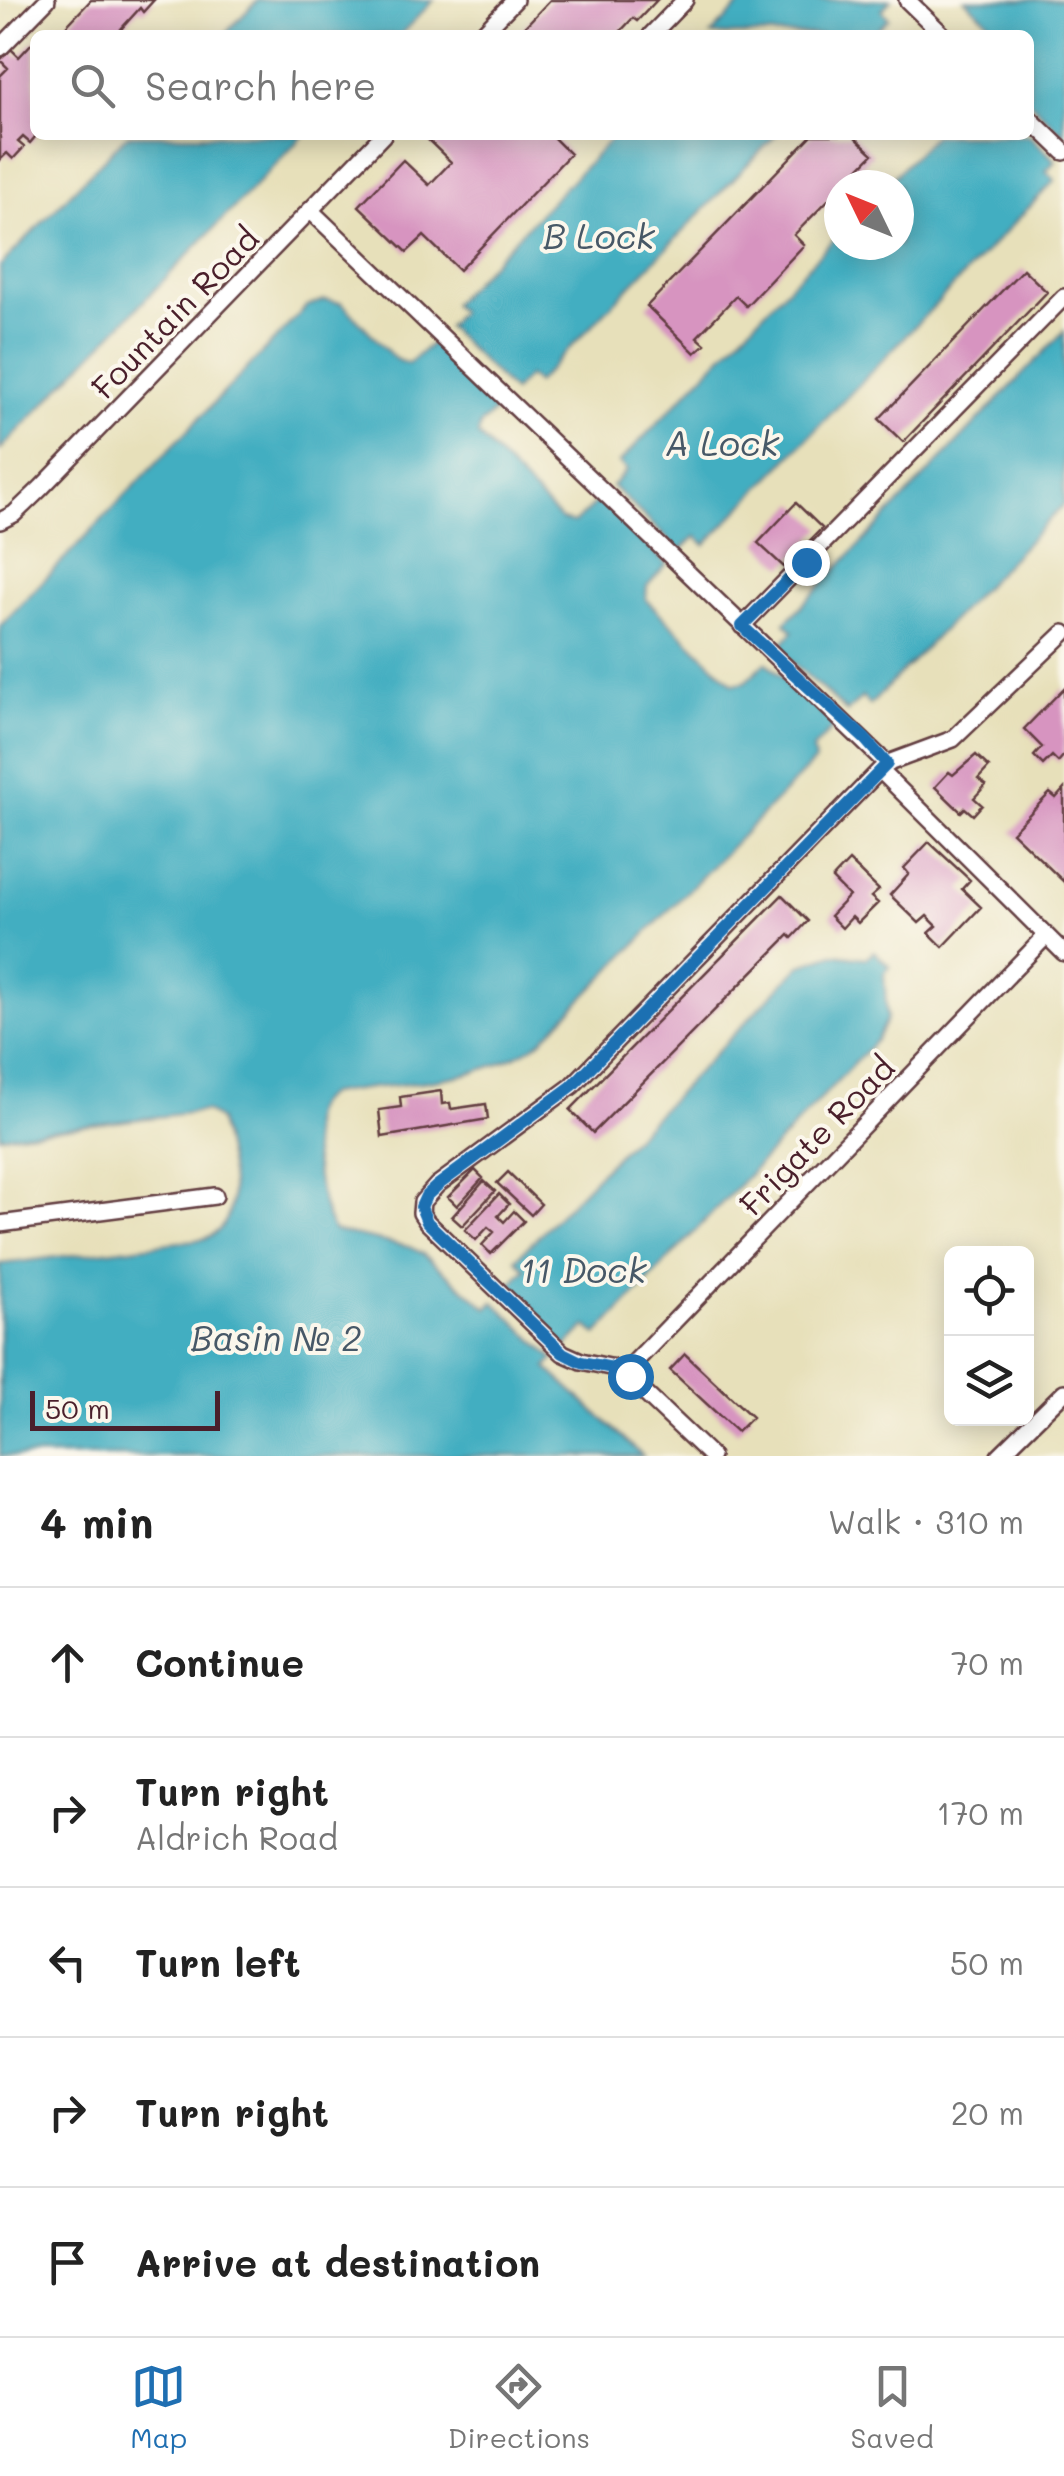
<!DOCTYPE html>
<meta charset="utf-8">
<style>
:root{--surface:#fff;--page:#f2f2f2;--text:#222;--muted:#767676;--line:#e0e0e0;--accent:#1f6fb2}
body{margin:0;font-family:Mali,sans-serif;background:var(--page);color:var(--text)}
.controls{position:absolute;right:30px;bottom:30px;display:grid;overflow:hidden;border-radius:15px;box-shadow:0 5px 25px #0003}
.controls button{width:90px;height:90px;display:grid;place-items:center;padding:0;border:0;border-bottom:2px solid var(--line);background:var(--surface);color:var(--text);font:50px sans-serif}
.compass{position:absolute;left:824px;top:170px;width:90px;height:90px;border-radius:50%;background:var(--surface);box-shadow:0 5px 25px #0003;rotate:313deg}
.scale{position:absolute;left:30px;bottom:25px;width:190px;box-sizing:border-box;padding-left:10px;border:5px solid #4a1f2b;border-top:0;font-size:28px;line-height:35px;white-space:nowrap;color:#4a1f2b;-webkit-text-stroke:8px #fbf7ec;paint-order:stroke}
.stop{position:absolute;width:30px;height:30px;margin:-22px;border:8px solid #1f6fb2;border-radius:50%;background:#fff}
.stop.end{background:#1f6fb2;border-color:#fff;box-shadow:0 2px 10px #0008}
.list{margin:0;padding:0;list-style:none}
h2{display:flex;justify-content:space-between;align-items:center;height:130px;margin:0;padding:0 40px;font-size:42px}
h2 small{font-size:32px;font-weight:400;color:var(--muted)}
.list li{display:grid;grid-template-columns:65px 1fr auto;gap:30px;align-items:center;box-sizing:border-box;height:150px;padding:0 40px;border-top:2px solid var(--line)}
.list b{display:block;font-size:38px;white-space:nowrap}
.list p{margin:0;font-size:32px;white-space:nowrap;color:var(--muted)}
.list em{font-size:32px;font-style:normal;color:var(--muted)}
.icon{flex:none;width:55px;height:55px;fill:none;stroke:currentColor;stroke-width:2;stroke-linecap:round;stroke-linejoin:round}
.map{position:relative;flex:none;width:1064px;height:1456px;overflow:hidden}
.search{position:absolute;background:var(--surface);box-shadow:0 5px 25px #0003;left:30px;right:30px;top:30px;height:110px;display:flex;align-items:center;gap:25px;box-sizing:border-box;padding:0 35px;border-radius:15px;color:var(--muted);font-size:38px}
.sheet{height:880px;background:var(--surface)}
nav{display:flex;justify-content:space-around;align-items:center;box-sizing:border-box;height:140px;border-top:2px solid var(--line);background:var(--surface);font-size:28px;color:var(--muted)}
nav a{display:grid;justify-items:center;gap:5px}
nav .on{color:var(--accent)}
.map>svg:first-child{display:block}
.water{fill:#42aec1;stroke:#466676;stroke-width:2.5}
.building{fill:#d794c0}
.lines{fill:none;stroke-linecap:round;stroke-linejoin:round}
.service-casing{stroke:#623c40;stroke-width:20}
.service{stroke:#fff;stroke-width:15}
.route{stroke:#1f6fb2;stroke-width:12}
.labels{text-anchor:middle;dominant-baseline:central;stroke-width:8;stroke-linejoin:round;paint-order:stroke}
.street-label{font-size:32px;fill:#4a1f2b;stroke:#fbf7ec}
.water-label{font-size:35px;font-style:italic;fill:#475867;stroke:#fbf7ec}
</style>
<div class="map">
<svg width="1064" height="1456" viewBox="0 0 1064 1456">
<rect width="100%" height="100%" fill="#fbf7ec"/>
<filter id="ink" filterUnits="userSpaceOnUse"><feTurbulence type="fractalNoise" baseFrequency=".01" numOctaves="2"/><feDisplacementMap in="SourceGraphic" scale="20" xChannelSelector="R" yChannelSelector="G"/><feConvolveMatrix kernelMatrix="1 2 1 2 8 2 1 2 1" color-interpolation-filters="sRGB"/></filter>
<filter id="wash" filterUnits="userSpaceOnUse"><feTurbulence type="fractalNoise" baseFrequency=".0048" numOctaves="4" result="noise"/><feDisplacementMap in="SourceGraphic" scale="40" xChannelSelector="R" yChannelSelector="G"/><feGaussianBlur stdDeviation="2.25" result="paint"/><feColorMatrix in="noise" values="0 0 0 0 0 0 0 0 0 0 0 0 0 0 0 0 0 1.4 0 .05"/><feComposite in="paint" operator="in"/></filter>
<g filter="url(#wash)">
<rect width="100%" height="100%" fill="#e7e0ba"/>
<path class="water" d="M258 0H434L400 35H224Z
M745 0H891L882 10 889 18 872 35H711Z
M965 0H1064V135L1029 101V35H1003Z
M127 135H304L0 450V266Z
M615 135H776L536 383 528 376 513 392 447 327 460 312 452 304Z
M934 135H1029L1056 161 1046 171 1055 180 705 545 696 536 680 551 612 486 627 470 619 463 839 234V245H899V185H886Z
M325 300 342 303 395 359 408 364 433 342 499 407 480 425 478 435 561 520 574 523 600 499 667 564 647 586 646 600 733 684 745 682 766 662 835 725 813 749 815 761 541 1041C478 1086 402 1081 329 1094 322 1098 316 1103 313 1111 306 1133 321 1213 334 1231L409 1247 422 1253 487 1308 494 1302 554 1359 547 1368 643 1456H0V1264L203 1239C251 1224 225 1156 219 1120L205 1111 0 1136V626L307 306Z
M1064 331V504L870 705 862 697 847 712 778 649 793 631 785 623Z
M874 951 890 967 884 973 887 1018 877 1039 597 1335 587 1326 566 1347 506 1289 525 1269 516 1259 801 965 834 954 866 958Z"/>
<g id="blocks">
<path class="building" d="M91 0H154L143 12 140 8 121 29 127 35H58Z
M550 0H657L637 21 633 18 617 35H517Z
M35 40V137L30 143 23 137 18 142 24 147 13 159 7 153 0 160V76L8 68 0 60 11 49 19 57Z
M428 135H551L570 154 459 270 424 236 407 252 359 206 403 160 429 185 451 162 425 137Z
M812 135H853L873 154 794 235 804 245 746 306 736 296 697 337 705 344 695 353 647 306Z
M1023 269 1047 292 903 442 879 419Z
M796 503 822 528 784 567 758 543Z
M1064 688V755L1058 762 1052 756 1043 765 1034 756 1042 747 1024 729Z
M976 755 989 767 978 779 986 785 974 798 982 805 973 815 965 808 961 812 935 787 949 772 953 775Z
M1064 789V882L1012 832 1050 793 1056 798Z
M929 842 970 880 962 889 981 907 943 947 929 933 937 926 927 916 919 923 890 895 909 874 904 868Z
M849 861 879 890 871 897 878 903 858 923 852 917 842 928 830 916 849 896 832 879Z
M782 895 808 921 792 938 789 935 593 1133 570 1110Z
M441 1091 442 1104 450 1103 451 1109 486 1104 488 1119 382 1137 379 1110 401 1107 400 1097Z
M475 1170 483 1178 457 1206 448 1197Z
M508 1172 541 1204 531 1215 497 1183Z
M484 1181 495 1191 462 1226 452 1217Z
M499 1194 509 1204 498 1216 504 1222 514 1211 524 1221 491 1254 482 1245 494 1232 488 1227 476 1240 465 1230Z
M685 1354 752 1417 737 1432 670 1370Z"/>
</g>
</g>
<g filter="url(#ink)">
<use href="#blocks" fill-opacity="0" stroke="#623c40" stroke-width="2.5"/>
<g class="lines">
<g class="service-casing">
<path id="service" d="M907 0 943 35
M481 35 515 0
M651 35 685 0
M0 48 47 0
M1029 118 1064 152
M310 210 887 764
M0 521 14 514 41 488 383 135
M742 626 1064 297
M880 770 1064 953
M0 1224 215 1196
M629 1371 581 1361 563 1353 427 1222 421 1213 422 1202 437 1185 572 1086 880 770 891 762 953 739 1064 633
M711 1456 633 1382 630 1367 1046 936
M999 1456 1064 1392"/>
</g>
<use href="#service" class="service"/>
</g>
</g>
<g class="lines" filter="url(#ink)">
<path class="route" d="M630 1376 629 1371 581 1362 563 1353 427 1222 421 1207 426 1196 438 1185 572 1086 887 764 865 739 742 626 806 562"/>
</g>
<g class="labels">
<g class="street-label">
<text transform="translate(174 312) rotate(-46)">Fountain Road</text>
<text transform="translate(816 1135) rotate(-46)">Frigate Road</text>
</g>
<g class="water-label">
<text x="599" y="235">B Lock</text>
<text x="722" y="442">A Lock</text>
<text x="583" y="1269">11 Dock</text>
<text x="276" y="1337">Basin № 2</text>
</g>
</g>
</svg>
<div class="controls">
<button><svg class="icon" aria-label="locate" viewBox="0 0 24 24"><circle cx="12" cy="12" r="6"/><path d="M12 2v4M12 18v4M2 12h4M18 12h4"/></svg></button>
<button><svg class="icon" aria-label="layers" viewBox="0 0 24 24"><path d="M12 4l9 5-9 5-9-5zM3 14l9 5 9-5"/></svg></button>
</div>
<svg class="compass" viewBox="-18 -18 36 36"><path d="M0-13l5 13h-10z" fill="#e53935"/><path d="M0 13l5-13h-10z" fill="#767676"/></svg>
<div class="scale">50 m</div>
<div class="stop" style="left:630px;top:1376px"></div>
<div class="stop end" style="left:806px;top:562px"></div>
<div class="search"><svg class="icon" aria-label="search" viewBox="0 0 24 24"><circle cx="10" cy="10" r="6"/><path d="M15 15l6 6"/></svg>Search here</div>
</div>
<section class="sheet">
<h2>4 min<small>Walk · 310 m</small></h2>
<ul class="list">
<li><svg class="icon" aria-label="ahead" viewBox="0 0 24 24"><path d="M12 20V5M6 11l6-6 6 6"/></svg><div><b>Continue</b></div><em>70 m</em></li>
<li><svg class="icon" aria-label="right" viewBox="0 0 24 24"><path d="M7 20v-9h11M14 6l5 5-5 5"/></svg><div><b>Turn right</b><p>Aldrich Road</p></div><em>170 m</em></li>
<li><svg class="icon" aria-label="left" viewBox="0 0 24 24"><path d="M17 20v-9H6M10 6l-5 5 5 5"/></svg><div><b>Turn left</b></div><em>50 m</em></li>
<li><svg class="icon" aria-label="right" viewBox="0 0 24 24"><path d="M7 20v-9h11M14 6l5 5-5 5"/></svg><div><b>Turn right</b></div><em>20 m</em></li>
<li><svg class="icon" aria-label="arrive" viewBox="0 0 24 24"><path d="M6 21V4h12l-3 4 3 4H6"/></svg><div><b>Arrive at destination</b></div></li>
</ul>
</section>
<nav>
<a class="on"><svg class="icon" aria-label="map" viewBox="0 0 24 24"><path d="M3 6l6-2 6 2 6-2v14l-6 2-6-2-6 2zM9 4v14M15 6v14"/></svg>Map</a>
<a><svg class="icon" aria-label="directions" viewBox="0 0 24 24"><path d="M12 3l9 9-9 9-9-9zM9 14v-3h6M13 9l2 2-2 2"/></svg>Directions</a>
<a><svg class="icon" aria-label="saved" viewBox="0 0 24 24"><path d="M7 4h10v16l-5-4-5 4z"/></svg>Saved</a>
</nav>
